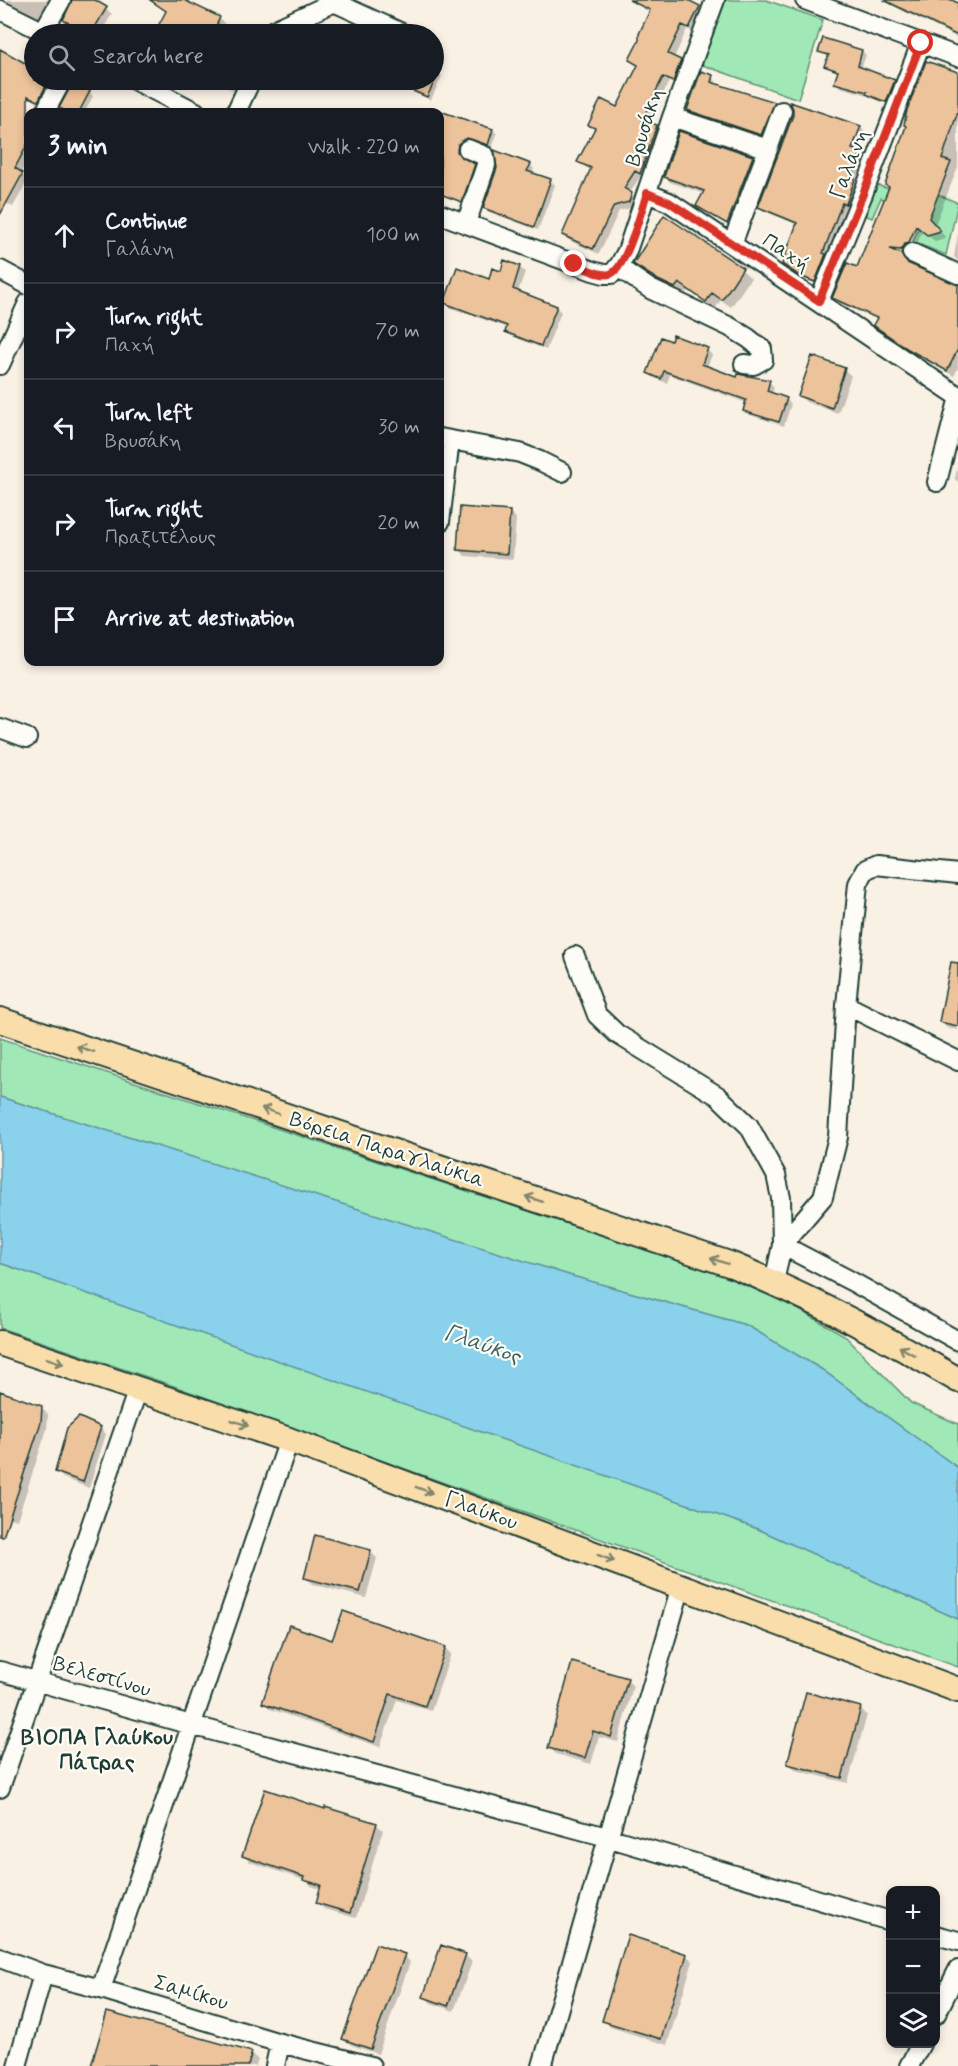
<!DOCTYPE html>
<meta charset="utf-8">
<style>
:root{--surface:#171b24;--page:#20242c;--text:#f1f3f6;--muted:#9ea1a6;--line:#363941}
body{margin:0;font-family:Mynerve,sans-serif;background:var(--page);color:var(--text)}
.controls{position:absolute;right:18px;bottom:18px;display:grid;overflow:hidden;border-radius:12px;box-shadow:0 3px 9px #0003}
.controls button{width:54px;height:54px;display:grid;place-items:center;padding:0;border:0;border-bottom:2px solid var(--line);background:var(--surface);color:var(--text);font:30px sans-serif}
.stop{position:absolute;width:18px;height:18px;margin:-14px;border:4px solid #d93025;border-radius:50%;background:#fff}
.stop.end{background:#d93025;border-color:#fff;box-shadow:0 2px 6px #0008}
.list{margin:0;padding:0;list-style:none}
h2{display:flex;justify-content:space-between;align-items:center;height:78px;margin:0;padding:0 24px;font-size:26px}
h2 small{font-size:20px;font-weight:400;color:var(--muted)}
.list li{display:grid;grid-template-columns:39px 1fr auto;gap:18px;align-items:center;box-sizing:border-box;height:96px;padding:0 24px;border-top:2px solid var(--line)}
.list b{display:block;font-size:22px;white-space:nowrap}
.list p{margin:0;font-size:20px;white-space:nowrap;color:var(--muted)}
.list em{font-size:20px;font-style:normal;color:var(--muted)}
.icon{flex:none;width:33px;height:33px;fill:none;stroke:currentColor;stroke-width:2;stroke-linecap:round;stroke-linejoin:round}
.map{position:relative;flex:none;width:958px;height:2066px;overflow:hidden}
.search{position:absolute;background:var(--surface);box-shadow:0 3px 9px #0003;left:24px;top:24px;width:420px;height:66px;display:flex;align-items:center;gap:15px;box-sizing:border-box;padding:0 21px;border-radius:33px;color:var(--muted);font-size:22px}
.panel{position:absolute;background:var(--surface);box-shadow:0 3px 9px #0003;left:24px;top:108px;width:420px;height:558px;border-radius:12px}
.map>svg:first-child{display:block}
.green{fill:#a0e9b7;stroke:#609376;stroke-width:1.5}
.water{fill:#8ad2ec;stroke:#5f96a2;stroke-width:1.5}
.shadow{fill:#0003}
.building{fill:#edc39c;stroke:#1f3d34;stroke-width:1.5}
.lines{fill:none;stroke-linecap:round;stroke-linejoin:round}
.minor-casing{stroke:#1f3d34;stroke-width:22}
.major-casing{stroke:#1f3d34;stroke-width:28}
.minor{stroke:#fdfcf7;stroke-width:18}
.major{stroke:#f9deab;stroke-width:24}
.oneway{stroke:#81856a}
.route{stroke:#d93025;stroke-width:8}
.labels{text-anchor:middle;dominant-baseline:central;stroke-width:4.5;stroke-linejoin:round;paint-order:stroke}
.street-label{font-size:21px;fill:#1f3d34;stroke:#fdfcf7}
.water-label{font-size:22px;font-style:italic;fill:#3a6262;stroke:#fdfcf7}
.neighbourhood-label{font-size:22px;font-weight:bold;fill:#1f3d34;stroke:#fdfcf7}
</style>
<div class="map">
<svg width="958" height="2066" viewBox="0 0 958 2066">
<rect width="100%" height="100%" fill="#faf1e5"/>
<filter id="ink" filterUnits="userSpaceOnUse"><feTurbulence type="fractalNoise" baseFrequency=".0167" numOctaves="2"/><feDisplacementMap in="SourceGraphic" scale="12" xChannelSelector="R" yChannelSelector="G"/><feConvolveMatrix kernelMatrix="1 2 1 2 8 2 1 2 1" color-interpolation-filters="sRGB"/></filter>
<g filter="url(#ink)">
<path class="green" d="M724 0H766L823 20 798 99 697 63 717 9Z
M877 185 922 200 928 190 958 203 946 255 913 242 923 214 881 198 872 218 865 215Z
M0 1038 703 1268 742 1281 778 1298 844 1335 911 1403 958 1424V1468L821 1369 746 1325 572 1276 0 1097Z
M0 1263 758 1529 958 1619V1667L165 1383 0 1328Z"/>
<path class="water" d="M0 1097 572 1276 746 1325 821 1369 958 1468V1619L758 1529 0 1263Z"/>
<path class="shadow" d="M6 0H59L44 21Z
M74 0H93L112 14 100 34H86L71 26 64 20Z
M150 0H181L219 18 225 24 222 29 234 34H156L167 12Z
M637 0H685L699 7 705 13 695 33 687 29 674 58 686 67 679 86 669 82 648 124 656 127 662 132 646 178 641 175 630 193 637 200 634 207 619 211 599 254 570 241 564 235 592 170 585 167 579 161 595 130 590 125 618 109 639 67 630 60 641 40 651 12 642 8 636 2Z
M881 0H949L958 5V38Z
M0 51 27 66 34 51V80H60L46 104 0 81Z
M862 51 866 55 861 69 894 82 898 86 890 105 871 98 868 95 840 87 836 83 839 73 826 66 829 57 820 52Z
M434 70 442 76 431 100 384 80H434Z
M958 74V167L935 225 946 238 935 241 922 232 915 249 908 256 899 255 909 266 958 288V368L954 376 916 355 882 332 875 325 878 320 841 304 834 298 857 269 890 188 886 185Z
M712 77 716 81 715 85 774 104 778 108 765 138 692 114 688 110Z
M210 80H247L240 93Z
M89 92 93 96 85 112H66L61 108Z
M0 109 28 125V158L21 173 28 180 13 207 0 200Z
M440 113 493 130 497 134 492 148 472 141 461 148 460 156 478 169 466 205 440 194 442 175 440 174Z
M860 127 864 131 857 152 864 157 856 182 859 184 850 208 846 206 827 257 830 260 819 285 806 280 783 264 798 225 764 211 760 207Z
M680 133 753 157 757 162 732 227 703 210 698 206 705 194 670 182 665 177Z
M530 165 534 169 531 174 551 181 555 185 538 230 489 212 485 208Z
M665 217 742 270 751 278 731 307 721 300 715 309 688 291 684 296 668 289 644 272 635 263Z
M958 233V261L954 257Z
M440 248 444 252 440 266Z
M519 267 525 272 518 292 556 307 561 312 546 350 512 336 507 331 508 328 451 308 446 303 502 273Z
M707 350 712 355 707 367 738 379 769 382 774 387 772 395 786 399 791 404 784 426 750 415 744 410 747 403 670 375 667 383 654 378 649 373Z
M844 369 851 376 838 413 806 402 800 396Z
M958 462V482L955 479Z
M510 512 516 518 513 559 465 556 459 549Z
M958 982V1030L947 1028 941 1022Z
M0 1393 41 1407 48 1414 47 1429 17 1520 0 1515Z
M100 1428 106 1434 89 1488 63 1478 57 1472Z
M370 1551 377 1558 366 1598 312 1584 305 1577Z
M333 1642 445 1648 451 1654 431 1711 397 1700 380 1747 270 1709 264 1702Z
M627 1680 633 1686 618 1742 599 1737 591 1764 556 1754 549 1747Z
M860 1708 867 1715 848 1783 795 1770 789 1763Z
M326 1811 376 1824 383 1830 356 1918 324 1909 317 1902 321 1889 311 1886 307 1881 250 1862 244 1856Z
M442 1947 466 1956 472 1962 454 2011 431 2003 425 1996Z
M686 1955 693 1961 667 2045 610 2027 604 2020Z
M404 1956 410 1962 378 2054 351 2045 344 2038Z
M251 2053 258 2060 256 2066H93Z"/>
<path class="building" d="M72 0H95L107 7 91 34 63 20Z
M150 0H184L220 17 217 24 238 34H154L166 11Z
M629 0H688L700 6 689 28 682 25 668 54 681 60 673 82 663 77 642 120 657 125 640 174 635 171 624 188 632 193 629 202 614 206 593 249 562 235 591 168 577 162 595 128 588 125 601 99 617 107 638 65 629 60 639 40V34L650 10Z
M884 0H952L958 3V36Z
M823 38 862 50 858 66 895 80 886 102 866 94 867 92 834 83 838 71 824 66 829 55 818 52Z
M0 49 34 68V80H49L38 101 28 96V143L15 168 23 173 0 215Z
M926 61 958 72V111L942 159 951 162 929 218 941 231 927 235 916 226 909 242 905 244 901 250 890 249 901 254 907 263 958 285V349L947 371 908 349 873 325 877 318 832 298 847 263 857 267 889 187 885 185 906 126 904 125 907 110Z
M701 71 713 75 711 82 775 102 761 135 687 110Z
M388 80H435L427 97Z
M73 82 90 91 79 112H68L59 108Z
M790 102 861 126 852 149 861 152 852 178 855 179 846 204 842 203 823 253 826 254 815 282 800 276 782 264 797 223 758 207 793 115V109Z
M440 111 493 129 488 145 467 138 458 144 457 151 460 156 475 164 462 202 440 194Z
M679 131 753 156 727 224 696 206 704 191 664 177Z
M494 150 531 164 527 171 551 179 534 227 483 208 497 168Z
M664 215 743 268 722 300 712 293 706 302 679 283 675 288 658 280 633 264Z
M504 260 520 266 513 289 557 306 541 346 505 332 507 326 444 303 457 267 489 279 492 268 501 271Z
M673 335 708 348 702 364 737 377 738 374 770 380 767 391 787 398 779 422 743 411 746 400 664 371 661 379 647 373 661 337 671 341Z
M812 356 845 368 832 408 798 396Z
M460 507 510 511 507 554 457 550Z
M951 962 958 963V1026L939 1022Z
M0 1391 42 1406 41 1422 3 1537 0 1536Z
M79 1417 101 1427 83 1482 55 1472 67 1428Z
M315 1535 371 1550 360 1592 304 1578Z
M343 1611 446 1647 425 1706 390 1694 374 1742 262 1703 289 1625 332 1640Z
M572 1662 628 1678 611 1737 593 1731 585 1758 548 1748Z
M806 1692 861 1707 842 1778 787 1764Z
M265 1789 325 1809V1807L377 1823 350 1913 316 1903 321 1885 303 1880 304 1877 242 1856Z
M628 1935 687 1954 661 2039 602 2021Z
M376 1944 405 1954 371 2049 342 2039Z
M441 1945 466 1954 448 2006 423 1997Z
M107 2012 252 2052 248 2066H91Z"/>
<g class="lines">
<g class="minor-casing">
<path id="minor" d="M805 0 958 57
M0 10 48 34
M43 32 61 0
M270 34 276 29 330 4 336 3 404 34
M134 80 196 112
M48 106 62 80
M236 112 251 80
M672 117 768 149 732 244
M768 149 782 111
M647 193 669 202 958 396
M440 214 593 271 604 274H612L620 264 627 251 672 117 715 0
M466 224 486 165 485 156 468 149
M912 253 958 274
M618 267 650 289 730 327 748 338 762 349 763 360 754 365 744 364
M0 270 28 285
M819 301 863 194 921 43
M0 365 28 303
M440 438 520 453 540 461 562 472
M937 482 958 401
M440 522 450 440
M0 728 27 738
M575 956 597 1015 617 1034 718 1096 749 1126 776 1175 781 1198 782 1245 774 1282
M846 1005 958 1061
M782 1245 823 1197 838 1137 846 1005 858 884 865 870 876 865 958 874
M782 1245 851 1281 958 1341
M0 1671 191 1725 607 1837 890 1921
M0 1788 138 1389
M936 1935 958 1941
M0 1958 43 1974 101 1989 280 2043 371 2066
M101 1989 289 1440
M936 2014 958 1970
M17 2066 43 1974
M275 2066 280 2043
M542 2066 681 1586
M909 2066 921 2044"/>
</g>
<g class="major-casing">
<path id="major" d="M0 1020 732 1265C810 1297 885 1337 958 1380
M0 1343 289 1440 958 1690"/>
</g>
<use href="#minor" class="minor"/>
<use href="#major" class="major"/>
</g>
<defs><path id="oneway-shaft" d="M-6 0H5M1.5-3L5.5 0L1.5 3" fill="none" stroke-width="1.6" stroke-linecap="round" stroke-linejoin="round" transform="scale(1.5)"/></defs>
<g class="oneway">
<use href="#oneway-shaft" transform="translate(85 1049) rotate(-161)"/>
<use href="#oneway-shaft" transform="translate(270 1111) rotate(-161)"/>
<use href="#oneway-shaft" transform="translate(534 1199) rotate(-162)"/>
<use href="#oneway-shaft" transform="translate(719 1261) rotate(-161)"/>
<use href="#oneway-shaft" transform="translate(907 1351) rotate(-150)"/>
<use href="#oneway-shaft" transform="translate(55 1361) rotate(19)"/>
<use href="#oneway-shaft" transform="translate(240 1423) rotate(19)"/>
<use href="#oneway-shaft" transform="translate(424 1490) rotate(20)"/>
<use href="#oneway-shaft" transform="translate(606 1558) rotate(20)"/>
</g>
</g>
<g class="lines" filter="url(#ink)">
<path class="route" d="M574 264C583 267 600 277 610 274 626 270 642 208 647 193L669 202 819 301 863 194 921 43"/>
</g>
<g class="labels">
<g class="street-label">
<text transform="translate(645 127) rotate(-72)">Βρυσάκη</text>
<text transform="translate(850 164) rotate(-69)">Γαλάνη</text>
<text transform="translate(786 253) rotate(33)">Παχή</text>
<text transform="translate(387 1150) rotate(18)">Βόρεια Παραγλαύκια</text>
<text transform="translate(481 1511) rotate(20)">Γλαύκου</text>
<text transform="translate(102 1677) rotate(16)">Βελεστίνου</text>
<text transform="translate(191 1993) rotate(17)">Σαμίκου</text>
</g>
<g class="water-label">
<text transform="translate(482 1345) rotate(19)">Γλαύκος</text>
</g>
<g class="neighbourhood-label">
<text x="97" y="1738">ΒΙΟΠΑ Γλαύκου<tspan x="97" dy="25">Πάτρας</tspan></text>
</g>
</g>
</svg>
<div class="controls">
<button>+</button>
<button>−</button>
<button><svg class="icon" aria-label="layers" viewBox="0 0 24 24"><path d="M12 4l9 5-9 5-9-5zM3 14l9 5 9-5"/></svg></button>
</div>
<div class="stop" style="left:921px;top:43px"></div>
<div class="stop end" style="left:574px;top:264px"></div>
<div class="search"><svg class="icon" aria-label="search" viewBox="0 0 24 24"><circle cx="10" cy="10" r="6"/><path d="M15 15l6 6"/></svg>Search here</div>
<section class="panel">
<h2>3 min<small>Walk · 220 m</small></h2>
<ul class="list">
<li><svg class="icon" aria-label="ahead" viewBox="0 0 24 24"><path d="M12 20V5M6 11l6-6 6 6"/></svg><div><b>Continue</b><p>Γαλάνη</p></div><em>100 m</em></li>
<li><svg class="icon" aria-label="right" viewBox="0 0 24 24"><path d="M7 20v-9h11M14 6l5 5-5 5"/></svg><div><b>Turn right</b><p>Παχή</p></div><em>70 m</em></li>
<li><svg class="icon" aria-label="left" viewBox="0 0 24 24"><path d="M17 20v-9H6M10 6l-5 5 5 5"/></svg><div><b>Turn left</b><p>Βρυσάκη</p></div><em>30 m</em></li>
<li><svg class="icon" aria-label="right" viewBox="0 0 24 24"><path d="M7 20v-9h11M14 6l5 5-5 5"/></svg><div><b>Turn right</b><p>Πραξιτέλους</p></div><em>20 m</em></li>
<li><svg class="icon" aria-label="arrive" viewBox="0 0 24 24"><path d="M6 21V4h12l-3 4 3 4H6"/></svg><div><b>Arrive at destination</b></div></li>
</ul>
</section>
</div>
